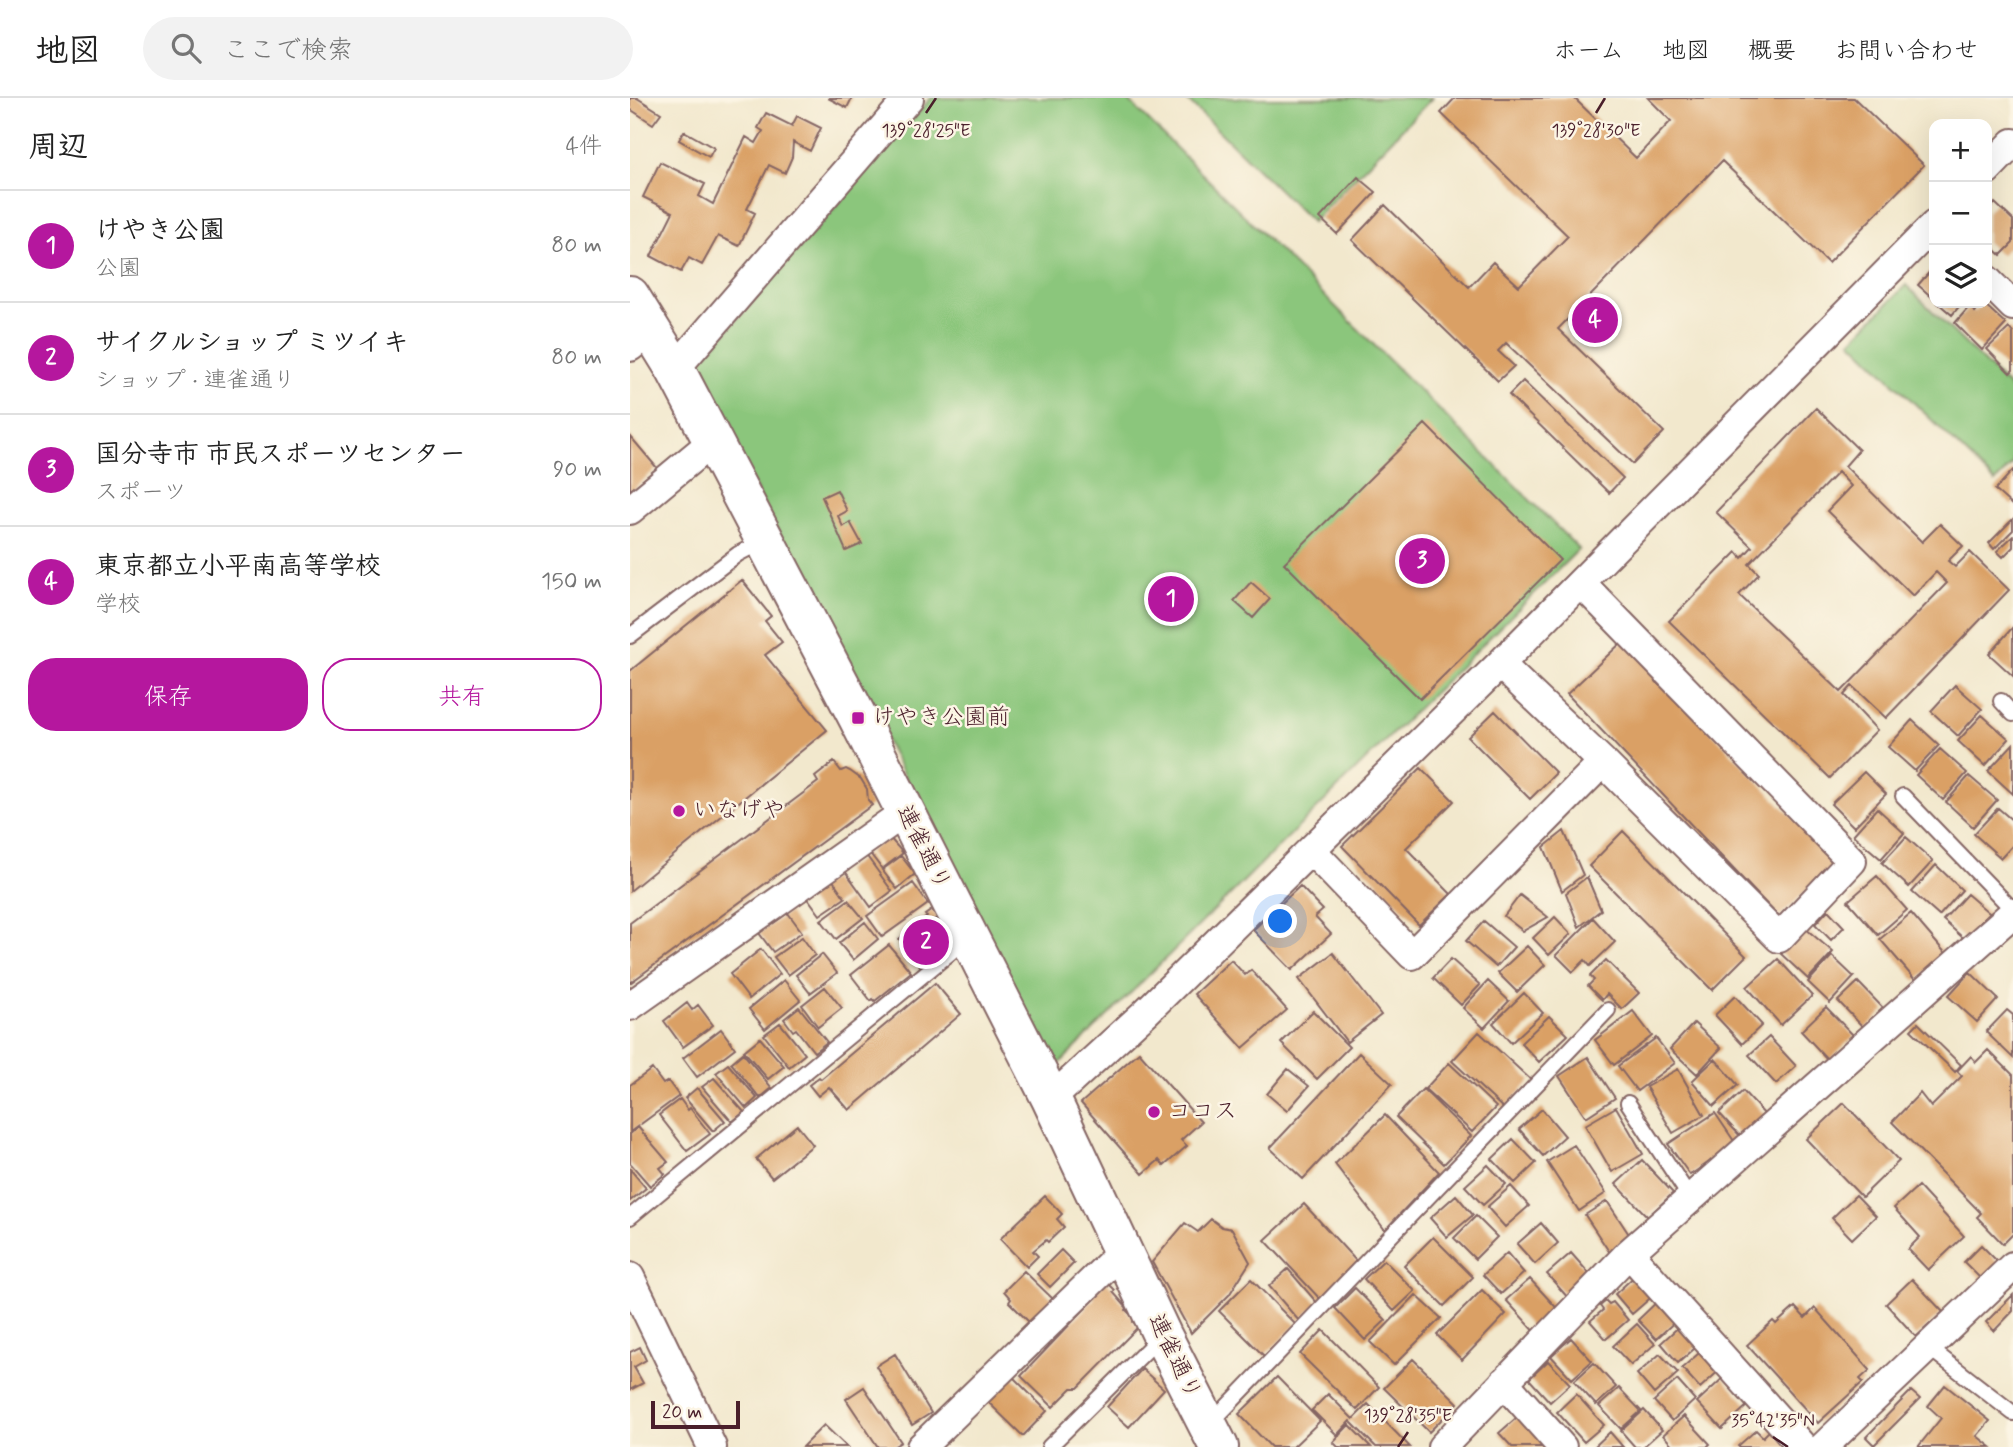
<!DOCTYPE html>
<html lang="ja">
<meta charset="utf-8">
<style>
:root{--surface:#fff;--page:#f2f2f2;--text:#222;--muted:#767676;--line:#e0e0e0;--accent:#b5179e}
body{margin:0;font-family:Mynerve,"Klee One",sans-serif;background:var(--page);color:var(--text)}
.controls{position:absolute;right:21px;top:21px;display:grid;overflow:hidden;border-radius:14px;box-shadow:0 7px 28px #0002}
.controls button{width:63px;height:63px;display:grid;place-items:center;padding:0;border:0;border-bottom:2px solid var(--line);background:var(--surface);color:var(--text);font:35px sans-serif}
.scale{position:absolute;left:21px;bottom:18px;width:89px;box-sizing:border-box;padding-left:7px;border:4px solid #4a1f2b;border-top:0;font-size:19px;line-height:24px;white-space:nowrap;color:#4a1f2b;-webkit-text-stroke:5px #fcf5e5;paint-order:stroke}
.you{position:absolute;left:651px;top:824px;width:24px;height:24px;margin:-18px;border:5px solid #fff;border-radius:50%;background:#1a73e8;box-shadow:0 0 0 10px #1a73e833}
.badge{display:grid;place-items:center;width:46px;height:46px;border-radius:50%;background:var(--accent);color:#fff;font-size:23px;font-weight:700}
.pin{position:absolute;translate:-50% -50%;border:4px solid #fff;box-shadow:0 2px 7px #0006}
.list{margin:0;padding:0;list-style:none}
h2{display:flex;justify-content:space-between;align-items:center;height:91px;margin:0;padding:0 28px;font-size:30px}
h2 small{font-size:23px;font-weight:400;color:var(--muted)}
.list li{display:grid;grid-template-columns:46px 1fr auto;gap:21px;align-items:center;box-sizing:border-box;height:112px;padding:0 28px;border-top:2px solid var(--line)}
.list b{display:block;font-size:26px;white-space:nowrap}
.list p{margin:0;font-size:23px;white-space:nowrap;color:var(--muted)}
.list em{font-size:23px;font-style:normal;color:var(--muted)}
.actions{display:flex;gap:14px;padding:21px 28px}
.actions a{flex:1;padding:16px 0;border:2px solid var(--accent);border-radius:28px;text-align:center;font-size:24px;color:var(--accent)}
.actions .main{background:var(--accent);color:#fff}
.icon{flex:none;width:38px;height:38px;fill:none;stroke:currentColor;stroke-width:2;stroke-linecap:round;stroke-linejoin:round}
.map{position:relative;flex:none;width:1383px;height:1349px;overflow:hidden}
header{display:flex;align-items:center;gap:42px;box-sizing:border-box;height:98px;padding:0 35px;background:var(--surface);border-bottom:2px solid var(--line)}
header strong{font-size:33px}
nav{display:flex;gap:38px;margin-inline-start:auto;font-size:24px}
.search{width:490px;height:63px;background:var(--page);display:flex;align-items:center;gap:18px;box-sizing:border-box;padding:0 24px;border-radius:38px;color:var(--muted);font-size:26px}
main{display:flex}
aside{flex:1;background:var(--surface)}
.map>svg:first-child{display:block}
.green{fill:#8bc67b;stroke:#6a7253;stroke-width:2}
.building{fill:#daa065;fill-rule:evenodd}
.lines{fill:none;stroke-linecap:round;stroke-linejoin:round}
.lane-casing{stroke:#856564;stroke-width:18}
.street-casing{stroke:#856564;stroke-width:32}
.secondary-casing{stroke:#856564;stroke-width:42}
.lane{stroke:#fff;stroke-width:14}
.street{stroke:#fff;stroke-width:28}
.secondary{stroke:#fff;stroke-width:38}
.ticks{fill:none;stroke:#4a1f2b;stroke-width:2.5}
.poi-dot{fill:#b5179e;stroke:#fcf5e5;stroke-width:2.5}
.labels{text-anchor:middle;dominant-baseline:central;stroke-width:5;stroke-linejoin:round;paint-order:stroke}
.poi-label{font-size:23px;fill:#4a1f2b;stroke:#fcf5e5;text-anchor:start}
.street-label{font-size:23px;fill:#4a1f2b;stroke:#fcf5e5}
.ticks-label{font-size:18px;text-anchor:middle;fill:#4a1f2b;stroke:#fcf5e5;stroke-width:5;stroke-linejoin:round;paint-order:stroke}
</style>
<header>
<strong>地図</strong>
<div class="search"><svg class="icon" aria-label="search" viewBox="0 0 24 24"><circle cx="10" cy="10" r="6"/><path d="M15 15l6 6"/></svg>ここで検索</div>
<nav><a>ホーム</a><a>地図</a><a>概要</a><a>お問い合わせ</a></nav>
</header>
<main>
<aside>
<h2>周辺<small>4件</small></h2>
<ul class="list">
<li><span class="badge">1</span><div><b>けやき公園</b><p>公園</p></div><em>80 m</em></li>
<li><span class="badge">2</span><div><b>サイクルショップ ミツイキ</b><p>ショップ · 連雀通り</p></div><em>80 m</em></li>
<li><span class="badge">3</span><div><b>国分寺市 市民スポーツセンター</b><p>スポーツ</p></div><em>90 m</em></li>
<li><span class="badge">4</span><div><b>東京都立小平南高等学校</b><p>学校</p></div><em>150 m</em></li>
</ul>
<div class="actions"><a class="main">保存</a><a>共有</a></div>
</aside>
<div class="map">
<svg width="1383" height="1349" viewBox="0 0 1383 1349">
<rect width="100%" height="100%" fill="#fcf5e5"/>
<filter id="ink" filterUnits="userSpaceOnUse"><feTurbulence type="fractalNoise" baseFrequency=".0143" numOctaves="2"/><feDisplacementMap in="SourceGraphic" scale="14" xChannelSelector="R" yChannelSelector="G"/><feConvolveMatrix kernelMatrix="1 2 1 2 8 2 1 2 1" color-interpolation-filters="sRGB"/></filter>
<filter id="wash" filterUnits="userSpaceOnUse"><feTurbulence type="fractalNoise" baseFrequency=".00686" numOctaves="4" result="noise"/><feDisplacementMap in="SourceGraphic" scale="28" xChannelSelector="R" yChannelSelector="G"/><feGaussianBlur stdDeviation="1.57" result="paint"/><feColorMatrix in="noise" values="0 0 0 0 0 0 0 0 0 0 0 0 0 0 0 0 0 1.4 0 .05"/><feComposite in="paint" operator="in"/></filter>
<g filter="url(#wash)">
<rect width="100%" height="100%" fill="#f2e8cd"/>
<path class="green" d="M301 0H496L949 451 425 970 100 341 66 268Z
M555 0H802L682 124Z
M1276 187 1383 293V366L1365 384 1221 243Z"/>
<g id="blocks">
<path class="building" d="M0 0H7L31 15 23 26 0 11Z
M198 0H222L217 10Z
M825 0H944L1006 60 1041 23 1018 0H1224L1294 67 1198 165 1092 63 928 231 1034 334 1003 366 876 245 868 253 884 268 868 283 722 142 755 107 839 189 863 164 889 188 938 138 811 15Z
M136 15 162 28 167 18 191 30 180 53 163 44 162 59 155 75 139 67 117 111 125 115 109 148 88 138 72 167 59 160 51 174 21 158 43 114 13 99 30 64 75 86 69 98 83 106 116 39 126 45 133 33 128 30Z
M54 33 84 50 79 59 49 42Z
M728 79 746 94 707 136 690 120Z
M1365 105 1383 122V145L1371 157 1357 144V114Z
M1304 169V201L1288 187Z
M1308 205H1332L1322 217Z
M1353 205 1376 226 1352 252 1325 225 1339 209 1345 214Z
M1379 230 1383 235V272L1380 275 1357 251Z
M893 283 993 380 979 395 879 297Z
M1186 310 1229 352 1215 368 1292 444 1310 426 1333 448 1318 463 1325 469 1340 454 1379 492 1256 620 1222 588 1214 597 1247 632 1200 680 1039 523 1107 454 1112 460 1122 449 1086 414ZM1208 374 1221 388 1197 413 1283 498 1306 474 1317 485 1211 594 1109 497 1129 476 1119 466Z
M795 326 930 462 790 601 654 465Z
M0 338 27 370 0 394Z
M1383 372V408L1365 392Z
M207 392 217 413 208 418 213 429 220 424 232 446 216 453 192 399Z
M1383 421V432L1364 451 1359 445Z
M1383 438V449L1373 459 1367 453Z
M112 482 141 518 135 523 152 544 135 557 197 632 0 793V573Z
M621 484 640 501 623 520 604 503Z
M1383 529V578L1359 556Z
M994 542 1206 765 1149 819 937 596Z
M1325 587 1352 611 1328 638 1301 613Z
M865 613 926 675 900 701 838 639Z
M1352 617 1379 641 1355 668 1328 643Z
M1282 622 1309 647 1285 673 1258 649Z
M1383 646V696L1358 673Z
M1310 651 1337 675 1313 702 1286 677Z
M204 664 211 673 216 671 220 673 231 681 237 691 238 702 242 707 0 885V825L188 684 185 679Z
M791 670 824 703 776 750 821 796 789 827 712 748Z
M1234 674 1256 696 1224 729 1201 706Z
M1339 678 1367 702 1343 729 1316 704Z
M1247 710 1274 735 1251 761 1223 737Z
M1368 710 1383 723V747L1371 760 1344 736Z
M934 733 953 777 932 793 914 749Z
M993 733 1116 858 1082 892 959 768Z
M259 739 273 755 252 771 239 754Z
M1276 739 1303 763 1279 789 1252 765Z
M236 757 262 793 241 809 215 773Z
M271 758 285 776 267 791 252 772Z
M1306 767 1332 792 1309 818 1282 794Z
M1247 778 1277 812 1248 837 1218 803Z
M957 779 971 812 949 829 936 795Z
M202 781 215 800 190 817 177 799Z
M283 785 298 806 252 839 237 818Z
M670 788 693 812 685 819 701 836 662 872 623 832Z
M1337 796 1365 820 1341 847 1313 822Z
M890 797 918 819 893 833 874 818Z
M218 802 233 820 206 841 191 822Z
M302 812 308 819 301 824 319 848 291 869 269 841 297 819 295 817Z
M1198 812 1214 829 1201 842 1185 826Z
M158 815 172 834 143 854 129 835Z
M1281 815 1317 857 1286 883 1250 841Z
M925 819 941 836 919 857 903 840Z
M963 820 985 844 960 868 955 862 943 874 926 857Z
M854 823 884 849 866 869 836 843Z
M235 824 248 841 223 862 209 845Z
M1175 830 1203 854 1178 881 1151 856Z
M172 839 185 857 158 877 144 859Z
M259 847 281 874 245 903 243 901 241 903 221 877Z
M897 848 915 867 887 894 868 875Z
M131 851 150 876 119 901 100 876Z
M703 855 751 917 717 944 669 881Z
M192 856 207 875 180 895 166 877Z
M1202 858 1224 879 1200 905 1178 884Z
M821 861 850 887 831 907 803 880Z
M1148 861 1182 898 1151 927 1117 889Z
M601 862 615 877 621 872 657 912 613 950 564 896Z
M976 862 1009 895 992 911 977 896 972 902 958 888 964 882 960 878Z
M1340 874 1368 901 1347 924 1318 898Z
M154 882 170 902 135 931 119 911Z
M858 883 879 903 854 930 833 910Z
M1228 884 1255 912 1235 931 1208 903Z
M305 885 331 916 219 1012 199 989 188 998 179 987 189 979 191 981Z
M195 889 212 910 188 929 172 907Z
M894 895 913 915 881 945 863 925Z
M1105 898 1132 927 1112 946 1085 917Z
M57 905 62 912 68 907 83 927 53 949 34 923Z
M169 909 197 944 184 954 166 931 163 933 154 921Z
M1196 909 1224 938 1199 963 1171 933Z
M1377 912 1383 917V960L1356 934Z
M683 913 719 949 687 981 651 945Z
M1003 913 1022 938 984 967 965 942Z
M919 918 938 937 909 964 891 945Z
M150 925 175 956 159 969 134 937Z
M1064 925 1091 950 1067 976 1040 951Z
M1288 925 1331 967 1325 974 1281 932Z
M91 931 105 950 67 979 53 960Z
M849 934 901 982 874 1011 822 963Z
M1139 939 1166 968 1146 986 1119 957Z
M130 940 154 968 138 981 114 953Z
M1026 940 1045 965 1007 993 988 968Z
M1358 952 1383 977V1136L1373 1146 1347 1119 1351 1115 1262 1024 1290 995 1301 1009 1332 978 1327 973 1341 958 1346 964Z
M509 954 571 1024 551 1042 557 1048 534 1068 529 1062 513 1076 451 1005Z
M113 955 142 990 130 1000 101 965Z
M729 955 762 986 673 1081 640 1050Z
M958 959 985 1000 956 1019 929 978Z
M1085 961 1108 987 1084 1008 1062 983Z
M819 965 866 1009 842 1034 795 991Z
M98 966 127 1000 116 1010 86 975Z
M22 971 33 986 38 983 49 998 0 1034V987Z
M658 971 679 988 657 1013 637 996Z
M1048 971 1074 1017 1043 1035 1016 989Z
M84 980 114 1014 102 1024 72 989Z
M67 990 95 1023 83 1033 55 1000Z
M793 991 841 1038 814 1066 766 1019Z
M1113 993 1136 1018 1112 1040 1089 1015Z
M50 1001 58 1012 60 1010 80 1036 57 1053 29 1017Z
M1214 1005 1269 1063 1232 1099 1176 1041Z
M986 1009 1013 1056 982 1074 955 1027Z
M912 1011 935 1038 913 1058 889 1031Z
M1085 1015 1106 1046 1060 1077 1038 1046Z
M755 1017 809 1074 755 1132 705 1066Z
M167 1027 183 1047 142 1080 126 1061Z
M8 1029 38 1064 30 1070 35 1076 20 1088 0 1065V1036Z
M883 1041 906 1065 885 1085 862 1061Z
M944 1047 976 1095 949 1113 917 1064Z
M1012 1062 1043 1095 1018 1119 986 1086Z
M858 1067 876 1086 853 1107 835 1088Z
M0 1071 16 1090 0 1103Z
M881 1088 899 1108 875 1129 857 1109Z
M1288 1088 1334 1138 1298 1172 1278 1151 1290 1139 1264 1110Z
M826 1097 843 1117 817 1139 800 1120Z
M1226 1097 1246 1118 1222 1141 1202 1120Z
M415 1098 432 1116 427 1121 434 1129 418 1144 416 1142 403 1153 408 1158 397 1169 370 1141Z
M977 1103 1004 1144 982 1158 955 1117Z
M674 1106 728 1165 690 1201 635 1142Z
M846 1118 867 1139 845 1161 824 1140Z
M581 1121 592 1129 602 1131 620 1164 599 1197 561 1235 522 1164 555 1125 568 1134Z
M911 1125 928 1145 905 1166 887 1146Z
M803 1139 843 1179 814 1208 774 1168Z
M1351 1147 1371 1167 1354 1184 1334 1164Z
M431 1152 444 1165 420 1189 407 1176Z
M877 1155 894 1175 871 1196 853 1177Z
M941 1155 963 1180 939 1201 917 1176Z
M754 1162 785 1193 764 1213 734 1181Z
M658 1171 688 1206 669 1223 639 1188Z
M394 1173 423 1201 400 1225 379 1204 381 1201 374 1193Z
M1008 1175 1026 1195 1002 1216 985 1196Z
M621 1181 666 1227 634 1258 589 1213Z
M900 1181 933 1217 909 1238 876 1202Z
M1282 1181 1313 1214 1286 1239 1256 1206Z
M476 1183 485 1192 483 1194 497 1210 496 1212 504 1220 503 1224 508 1229 448 1290H442L423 1309 391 1278 465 1200 462 1198Z
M725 1190 756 1222 735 1242 705 1210Z
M852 1192 876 1216 832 1262 807 1237Z
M786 1197 811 1220 764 1267 740 1244Z
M1383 1197V1213L1364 1233 1356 1224Z
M1031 1200 1049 1220 1026 1241 1008 1222Z
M976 1203 979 1206 983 1204 998 1222 976 1241 960 1223 973 1212 970 1208Z
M1165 1209 1175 1220 1185 1210 1240 1272 1230 1281 1233 1284 1188 1325 1117 1247 1143 1223 1146 1226Z
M1054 1224 1072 1244 1048 1265 1031 1245Z
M1007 1226 1025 1246 1001 1267 983 1248Z
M693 1232 749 1289 727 1312 670 1256Z
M941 1240 962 1263 942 1281 921 1258Z
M10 1249 16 1262 4 1269 13 1285 0 1292V1254Z
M1076 1249 1093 1269 1070 1290 1052 1270Z
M265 1256 301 1315 282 1327 246 1268Z
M1030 1256 1048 1275 1024 1296 1007 1276Z
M783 1261 828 1305 799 1334 754 1290Z
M918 1263 940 1286 920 1304 899 1281Z
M964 1265 986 1289 966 1307 944 1283Z
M512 1271 534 1291 499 1329 477 1309Z
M382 1278 417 1313 393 1338 357 1303Z
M647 1279 690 1323 663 1349H641L609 1316Z
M1093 1280 1118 1307 1092 1331 1067 1304Z
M1047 1282 1065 1302 1042 1323 1024 1303Z
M1315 1287 1360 1323 1347 1338 1361 1349H1288L1311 1320 1298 1308Z
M234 1289 271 1344 263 1349H248L216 1301Z
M989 1290 1011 1313 991 1331 969 1308Z
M1281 1293 1290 1301 1244 1347 1236 1339Z
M698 1296 723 1321 738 1306 780 1349H746L720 1323 707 1337 682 1312Z
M946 1296 974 1327 954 1344 927 1314Z
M1014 1312 1032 1332 1013 1349H1005L991 1333Z
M893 1314 925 1349H882L869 1335Z
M1054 1318 1080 1346 1077 1349H1044L1033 1337Z
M194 1327 217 1349H172Z
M719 1327 741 1349H708L703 1344Z
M1142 1330 1159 1349H1109L1108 1348 1126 1332 1133 1339Z
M980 1334 993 1349H964Z"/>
</g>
</g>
<g filter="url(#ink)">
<use href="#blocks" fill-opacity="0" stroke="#856564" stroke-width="2"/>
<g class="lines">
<g class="lane-casing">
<path id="lane" d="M0 538 108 456 133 443
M1371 603 1383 616
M1273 698 1383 812
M998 1005 1061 1101
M0 1119 338 840
M1298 1249 1383 1315
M581 1325 978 912
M419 1349 531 1238"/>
</g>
<g class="street-casing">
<path id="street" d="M1357 72 1383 45
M1357 182 1383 208
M0 249 21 232
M45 271 279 0
M0 412 83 343
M870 566 973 664 1149 840 1222 763 951 485
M681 752 782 857 973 664
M0 908 275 714
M421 1001 516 914 870 566 1304 127
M999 1155 1173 1349
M0 1179 82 1349
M874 1284 932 1349
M291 1349 493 1153
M812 1349 999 1155 1383 815
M1193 1349 1383 1168"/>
</g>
<g class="secondary-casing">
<path id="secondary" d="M0 198 45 271 228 620 421 1001 532 1237 589 1349"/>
</g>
<use href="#lane" class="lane"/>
<use href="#street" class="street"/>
<use href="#secondary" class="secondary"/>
</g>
</g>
<path class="ticks" d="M296 15 306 0M966 15 975 0M1143 1339 1158 1349M768 1349 778 1334"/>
<g class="poi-dot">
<rect x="221" y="613" width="14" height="14" rx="3.5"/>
<circle cx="49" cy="713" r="7"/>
<circle cx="524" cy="1014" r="7"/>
</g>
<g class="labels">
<g class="poi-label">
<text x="242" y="620">けやき公園前</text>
<text x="63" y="713">いなげや</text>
<text x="538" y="1014">ココス</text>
</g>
<g class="street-label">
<text transform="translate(293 750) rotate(63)">連雀通り</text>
<text transform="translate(544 1259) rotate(64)">連雀通り</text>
</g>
</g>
<g class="ticks-label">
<text x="296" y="38">139°28'25"E</text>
<text x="966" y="38">139°28'30"E</text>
<text x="778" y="1323">139°28'35"E</text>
<text x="1143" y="1328">35°42'35"N</text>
</g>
</svg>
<div class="controls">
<button>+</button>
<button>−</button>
<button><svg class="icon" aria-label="layers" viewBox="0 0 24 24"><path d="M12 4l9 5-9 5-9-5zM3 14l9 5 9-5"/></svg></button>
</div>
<div class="scale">20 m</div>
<div class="you"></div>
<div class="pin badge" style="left:541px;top:501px">1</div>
<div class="pin badge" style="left:296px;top:844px">2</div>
<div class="pin badge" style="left:792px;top:463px">3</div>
<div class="pin badge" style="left:965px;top:222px">4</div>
</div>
</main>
